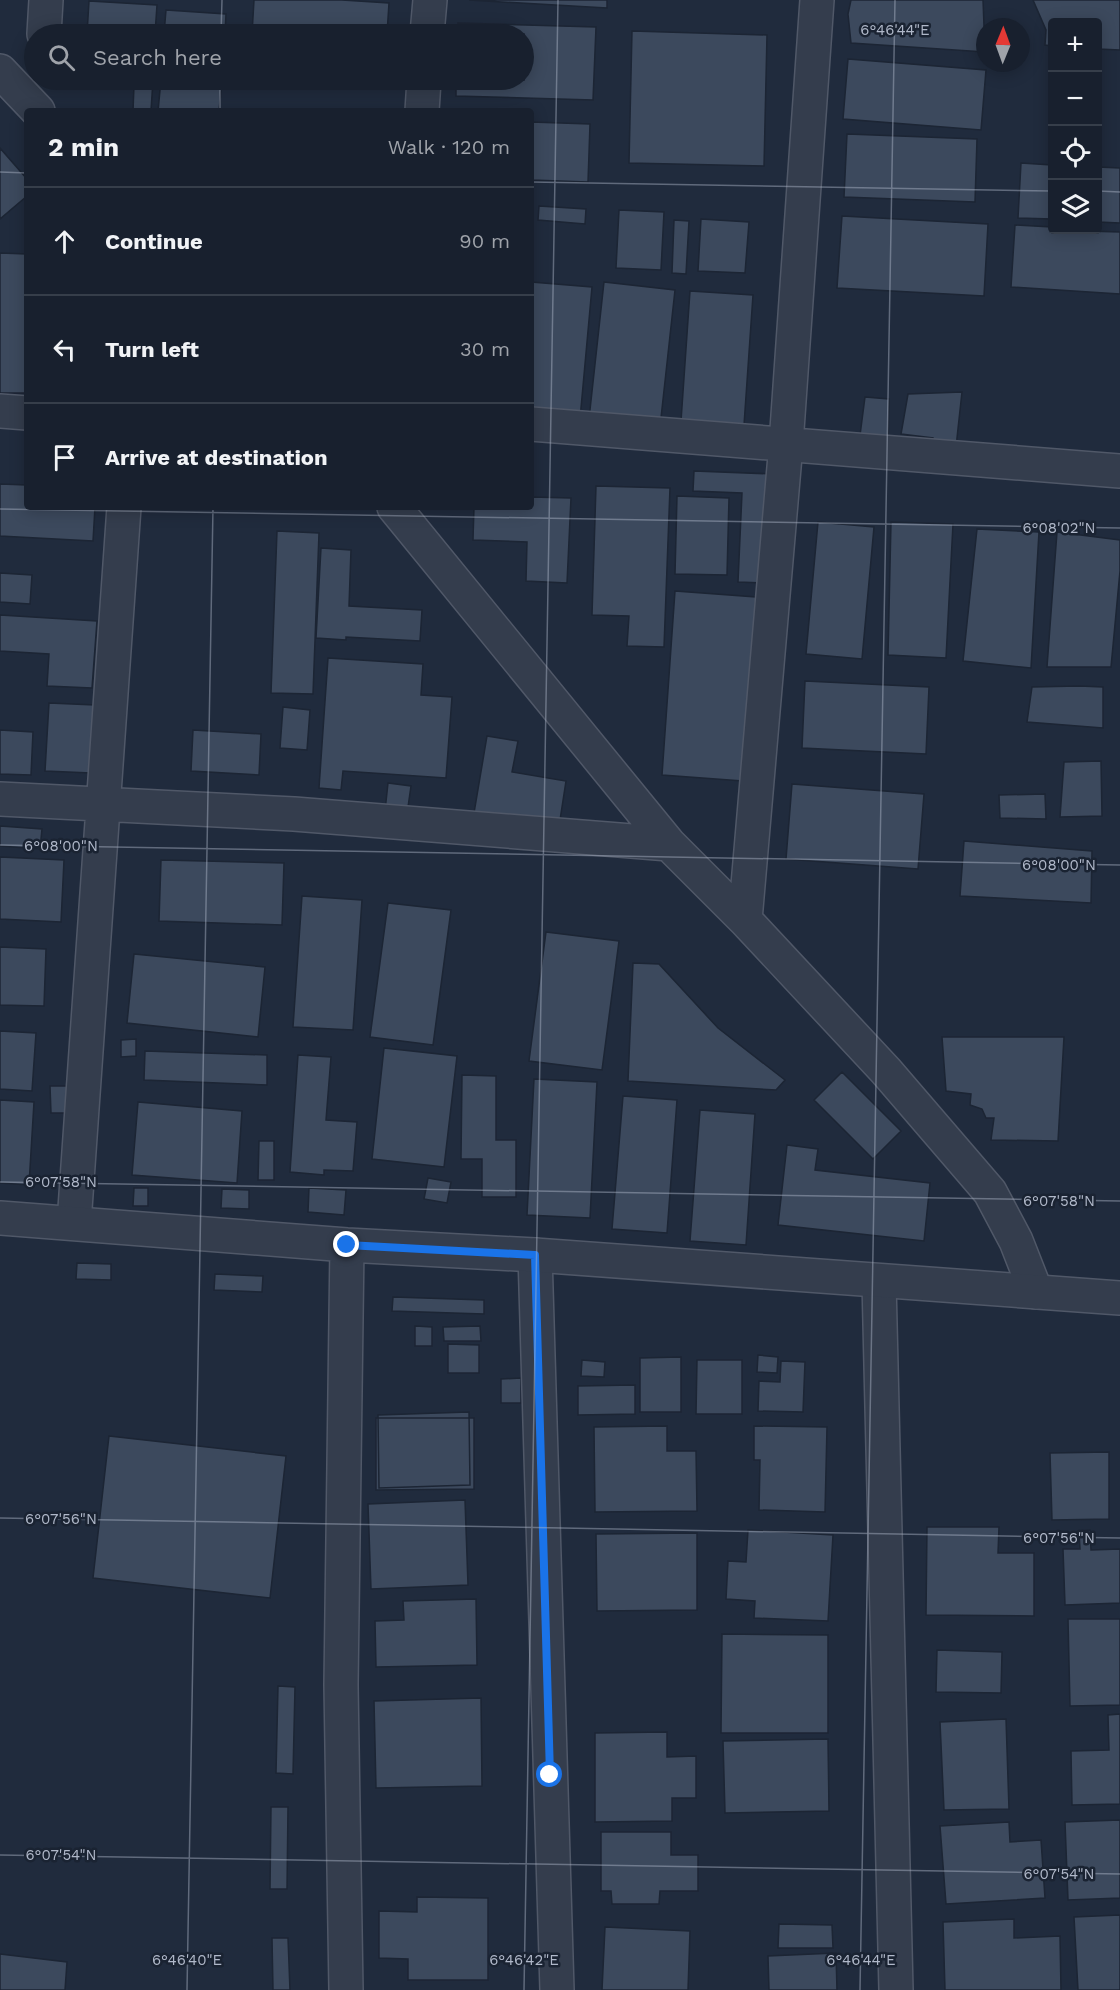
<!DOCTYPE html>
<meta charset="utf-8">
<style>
:root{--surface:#18202e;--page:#252d3a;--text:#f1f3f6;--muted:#9fa3aa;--line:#363e4a}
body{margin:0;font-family:"Work Sans",sans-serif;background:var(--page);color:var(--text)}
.controls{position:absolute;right:18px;top:18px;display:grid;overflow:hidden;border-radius:6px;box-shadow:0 3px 15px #0003}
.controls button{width:54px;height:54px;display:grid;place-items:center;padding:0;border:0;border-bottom:2px solid var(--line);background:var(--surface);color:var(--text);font:30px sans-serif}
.compass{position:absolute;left:976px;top:18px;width:54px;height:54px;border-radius:50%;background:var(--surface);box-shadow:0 3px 15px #0003;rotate:1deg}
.stop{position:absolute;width:18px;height:18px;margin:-14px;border:4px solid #1a73e8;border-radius:50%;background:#fff}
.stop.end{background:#1a73e8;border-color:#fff;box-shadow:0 2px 6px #0008}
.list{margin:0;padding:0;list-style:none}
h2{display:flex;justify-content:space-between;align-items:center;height:78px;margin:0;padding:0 24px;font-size:26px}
h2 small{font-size:20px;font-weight:400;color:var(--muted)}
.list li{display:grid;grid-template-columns:39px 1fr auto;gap:18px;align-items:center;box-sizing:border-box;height:108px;padding:0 24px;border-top:2px solid var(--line)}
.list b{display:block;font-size:22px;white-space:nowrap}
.list em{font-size:20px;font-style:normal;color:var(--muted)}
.icon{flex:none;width:33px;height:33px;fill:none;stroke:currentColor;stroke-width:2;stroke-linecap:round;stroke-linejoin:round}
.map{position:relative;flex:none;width:1120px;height:1990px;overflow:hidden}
.search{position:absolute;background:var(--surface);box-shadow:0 3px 15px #0003;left:24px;top:24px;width:510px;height:66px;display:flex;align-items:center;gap:15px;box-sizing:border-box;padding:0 21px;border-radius:33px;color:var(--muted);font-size:22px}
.panel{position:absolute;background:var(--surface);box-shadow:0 3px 15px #0003;left:24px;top:108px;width:510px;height:402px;border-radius:6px}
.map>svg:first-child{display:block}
.building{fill:#3c495d;stroke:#1c2534;stroke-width:1.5}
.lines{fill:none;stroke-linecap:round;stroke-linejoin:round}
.minor-casing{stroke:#505868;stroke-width:36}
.tertiary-casing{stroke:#505868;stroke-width:36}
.minor{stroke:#343d4d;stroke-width:33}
.tertiary{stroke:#343d4d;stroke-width:33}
.route{stroke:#1a73e8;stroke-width:8}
.ticks{fill:none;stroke:#b0b8c9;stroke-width:1.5;stroke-opacity:0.45}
.ticks-label{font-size:15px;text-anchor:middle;fill:#b0b8c9;stroke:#1a2332;stroke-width:5;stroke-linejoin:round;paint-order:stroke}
</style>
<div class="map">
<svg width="1120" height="1990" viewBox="0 0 1120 1990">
<rect width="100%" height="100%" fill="#202b3d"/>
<path class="building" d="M254 0H342L389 3 387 34H252Z
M469 0H607V8Z
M851 0H983L985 52 851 43 848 14Z
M1033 0H1120V50L1098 49V22H1052V46L1045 45 1046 30Z
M89 1 157 5 155 34H87Z
M166 10 226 14 225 34H164Z
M458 23 596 27 593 100 456 96V80H524V34H458Z
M632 31 767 35 764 166 629 163Z
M848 59 986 70 981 130 843 119Z
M84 80H153L151 111H133L134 85 84 82Z
M161 80H222L219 111H158Z
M531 122 590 124 588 182 531 180Z
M847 134 977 139 975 202 844 197Z
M0 148 27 179V196L0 219Z
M1021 163 1052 165V219L1018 218Z
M1098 167 1120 168V223L1098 222Z
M539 206 586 209 585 224 538 220Z
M619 210 664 212 661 270 616 268Z
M842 216 988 224 984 296 837 288Z
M701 219 749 222 745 273 698 271Z
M674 220 689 221 686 274 672 273Z
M1015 225 1052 227V230L1120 232V294L1011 287Z
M0 253 27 254V393H0Z
M531 282 592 287 580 419 531 414Z
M604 282 675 290 660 427 589 419Z
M690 291 753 295 744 425 681 421Z
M962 392 956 447 933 448V438L901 434 908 394Z
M865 397 889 399 888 445 859 443Z
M694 471 774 474 767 583 738 582 742 493 693 491Z
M0 484 27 485V507H95L93 541 0 536Z
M596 486 670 488 664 647 627 646 629 616 592 615Z
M677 496 729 498 727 575 675 574Z
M531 497 571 498 567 583 526 581 527 542 473 540 474 507H531Z
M818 522 874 527 862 659 806 654Z
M891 522 953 524 946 658 888 655Z
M977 529 1039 532 1031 668 963 661Z
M277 531 319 533 313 694 271 693Z
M1057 532 1120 540V571L1111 667H1047Z
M321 548 351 550 349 606 422 610 420 641 346 637V640L316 638Z
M0 573 32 575 30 604 0 602Z
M675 591 756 597 743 781 662 775Z
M0 615 97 621 92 688 47 686 49 654 0 651Z
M328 658 423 664 421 695 452 697 446 778 343 771 341 790 319 788Z
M805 681 929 687 926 754 802 748Z
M1079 686 1103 687V728L1027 722 1032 687Z
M49 703 95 705 91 773 45 771Z
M283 707 310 710 307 750 280 748Z
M0 730 33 732 31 775 0 774Z
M193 730 261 734 259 775 191 771Z
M487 736 518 741 512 772 566 781 558 833 473 819Z
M1101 761 1102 816 1060 817 1064 762Z
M388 783 411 786 407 814 385 811Z
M792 784 924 794 918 869 786 859Z
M1045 794 1046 819 1000 818 999 795Z
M0 826 42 829 40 849 0 846Z
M964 841 1092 851 1091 903 960 896Z
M0 857 64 860 61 922 0 919Z
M161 860 284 863 282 925 159 921Z
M302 896 362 900 353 1030 293 1027Z
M388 903 451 910 433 1045 370 1037Z
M546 932 619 941 602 1070 529 1061Z
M0 947 46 949 44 1006 0 1005Z
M134 954 265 967 258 1037 127 1023Z
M633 963 659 964 718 1028 785 1080 776 1090 628 1081Z
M0 1031 36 1033 32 1091 0 1089Z
M942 1037H1064L1058 1141 991 1140 994 1118H986L982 1109 970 1105 971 1094 946 1091Z
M136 1039V1056L121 1057V1040Z
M384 1048 457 1056 444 1167 372 1159Z
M145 1051 267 1055V1085L144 1080Z
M298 1055 331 1057 326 1120 357 1122 353 1171 324 1170V1175L290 1172Z
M842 1072 901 1131 873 1159 814 1100Z
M462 1075 496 1076V1140H516V1197H482V1159H461Z
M534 1079 597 1082 590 1218 527 1215Z
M50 1086H67L68 1113H51Z
M623 1096 677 1100 667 1233 612 1229Z
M0 1100 34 1102 29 1185 0 1183Z
M138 1102 242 1111 237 1183 132 1175Z
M700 1110 755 1114 746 1245 690 1241Z
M259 1141H274V1180H258Z
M787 1145 818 1149 815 1170 930 1183 924 1241 778 1225Z
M428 1178 451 1182 447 1203 424 1199Z
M134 1188H148V1206H133Z
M309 1188 346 1190 344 1215 308 1212Z
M222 1189 249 1190V1209L221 1208Z
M77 1263 111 1264V1280L76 1279Z
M215 1274 263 1276 262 1292 214 1290Z
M393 1297 484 1300V1314L392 1311Z
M415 1326 432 1327V1346H415Z
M480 1326 481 1341H444L443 1327Z
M448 1344 479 1345V1373H448Z
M758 1355 778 1357 777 1373 757 1372Z
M681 1357V1412H640V1358Z
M582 1360 605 1362 604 1377 581 1376Z
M697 1360H742V1414H696Z
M781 1361 805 1362 803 1412 758 1411 759 1381 780 1382Z
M521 1378V1403H501V1379Z
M635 1385V1414L578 1415V1386Z
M469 1412 470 1485 379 1488 378 1415Z
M376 1418H474V1489L376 1490Z
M667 1426V1451H696L697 1511 595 1512 594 1427Z
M754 1426 827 1427 825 1512 759 1510 760 1460H754Z
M109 1436 286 1456 270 1598 93 1578Z
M1109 1452V1519L1052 1520 1050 1453Z
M465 1500 468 1585 371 1589 368 1504Z
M927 1527H999L998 1553H1034V1616L926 1615Z
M748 1530 833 1535 828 1621 754 1618 755 1601 726 1599 728 1561 746 1562Z
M1090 1530 1091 1550 1120 1549V1603L1065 1605 1063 1549H1080L1079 1531Z
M697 1533V1610L597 1611 596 1534Z
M476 1599 477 1665 376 1667 375 1621 404 1620 403 1601Z
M1068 1619H1120V1705L1070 1706Z
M722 1634 828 1635V1733H721Z
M937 1650 1002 1652 1001 1693 936 1692Z
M278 1686 295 1687 293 1774 276 1773Z
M481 1698 482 1786 376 1788 374 1701Z
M1120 1714V1804L1072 1805 1071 1751 1109 1750 1108 1715Z
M1006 1719 1009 1809 944 1810 940 1722Z
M667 1732V1757L696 1756V1798H672V1821L595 1822V1733Z
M828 1739 829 1811 725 1813 723 1741Z
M271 1807H288L287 1889H270Z
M1120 1820V1898L1068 1900 1065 1822Z
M1009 1822 1010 1842 1041 1840 1045 1898 946 1904 940 1826Z
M601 1832H671V1855H698V1891H660L659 1904H612L611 1891H601Z
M417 1897 488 1898V1980H408V1959L379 1958V1911L417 1912Z
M1120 1915V1990H1078L1074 1917Z
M1014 1919V1938L1060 1936 1061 1990H945L943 1922Z
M779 1924 832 1925 833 1948H778Z
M605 1927 690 1931 688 1990H602Z
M272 1938H288L290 1990H273Z
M836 1953 837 1990H769L768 1956Z
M0 1954 67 1962 65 1990H0Z"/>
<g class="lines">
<g class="minor-casing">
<path id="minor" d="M44 34 46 0
M427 34 430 0
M0 71 38 111
M422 111 424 80
M0 411 27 413
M531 424 1120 471
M394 507 669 844 745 920 886 1071 990 1192 1016 1241 1036 1292
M0 799 294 814 669 844
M745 920 786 444 817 0
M74 1223 124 507
M535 1255 557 1990
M879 1282 896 1990"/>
</g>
<g class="tertiary-casing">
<path id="tertiary" d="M0 1218 347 1245 535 1255 1120 1298
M346 1990 341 1685 347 1245"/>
</g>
<use href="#minor" class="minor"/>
<use href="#tertiary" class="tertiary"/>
</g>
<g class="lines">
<path class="route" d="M347 1245 535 1255 550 1775"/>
</g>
<path class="ticks" d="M221 34 222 0M220 111V80M0 172 27 173M531 182 1052 191M1098 191 1120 192M0 509 1120 528M0 845 1120 865M0 1182 1120 1201M0 1518 1120 1538M0 1855 1120 1874M187 1990 213 507M524 1990 558 0M860 1990 895 0"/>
<g class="ticks-label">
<text x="895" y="35">6°46'44"E</text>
<text x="1059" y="533">6°08'02"N</text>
<text x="61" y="851">6°08'00"N</text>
<text x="1059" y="870">6°08'00"N</text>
<text x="61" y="1187">6°07'58"N</text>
<text x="1059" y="1206">6°07'58"N</text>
<text x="61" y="1524">6°07'56"N</text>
<text x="1059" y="1543">6°07'56"N</text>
<text x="61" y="1860">6°07'54"N</text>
<text x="1059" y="1879">6°07'54"N</text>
<text x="187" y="1965">6°46'40"E</text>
<text x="524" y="1965">6°46'42"E</text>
<text x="861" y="1965">6°46'44"E</text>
</g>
</svg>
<div class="controls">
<button>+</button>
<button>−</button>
<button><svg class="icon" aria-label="locate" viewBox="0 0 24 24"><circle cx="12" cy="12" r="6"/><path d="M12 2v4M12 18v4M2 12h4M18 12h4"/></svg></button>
<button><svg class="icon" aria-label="layers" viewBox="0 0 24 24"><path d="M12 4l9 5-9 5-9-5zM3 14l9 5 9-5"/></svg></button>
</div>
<svg class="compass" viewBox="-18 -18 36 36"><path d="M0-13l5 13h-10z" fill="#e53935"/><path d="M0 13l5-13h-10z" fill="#9fa3aa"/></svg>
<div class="stop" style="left:550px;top:1775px"></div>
<div class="stop end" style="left:347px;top:1245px"></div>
<div class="search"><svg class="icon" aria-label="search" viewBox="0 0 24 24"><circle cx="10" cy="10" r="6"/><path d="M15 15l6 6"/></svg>Search here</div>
<section class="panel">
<h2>2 min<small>Walk · 120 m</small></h2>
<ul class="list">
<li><svg class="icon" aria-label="ahead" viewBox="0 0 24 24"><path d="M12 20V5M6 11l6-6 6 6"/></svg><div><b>Continue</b></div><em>90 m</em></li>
<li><svg class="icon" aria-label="left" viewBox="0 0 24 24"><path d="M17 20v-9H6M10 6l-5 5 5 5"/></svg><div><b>Turn left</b></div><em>30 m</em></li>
<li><svg class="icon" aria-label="arrive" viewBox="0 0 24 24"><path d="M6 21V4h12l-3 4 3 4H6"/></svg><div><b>Arrive at destination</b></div></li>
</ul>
</section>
</div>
